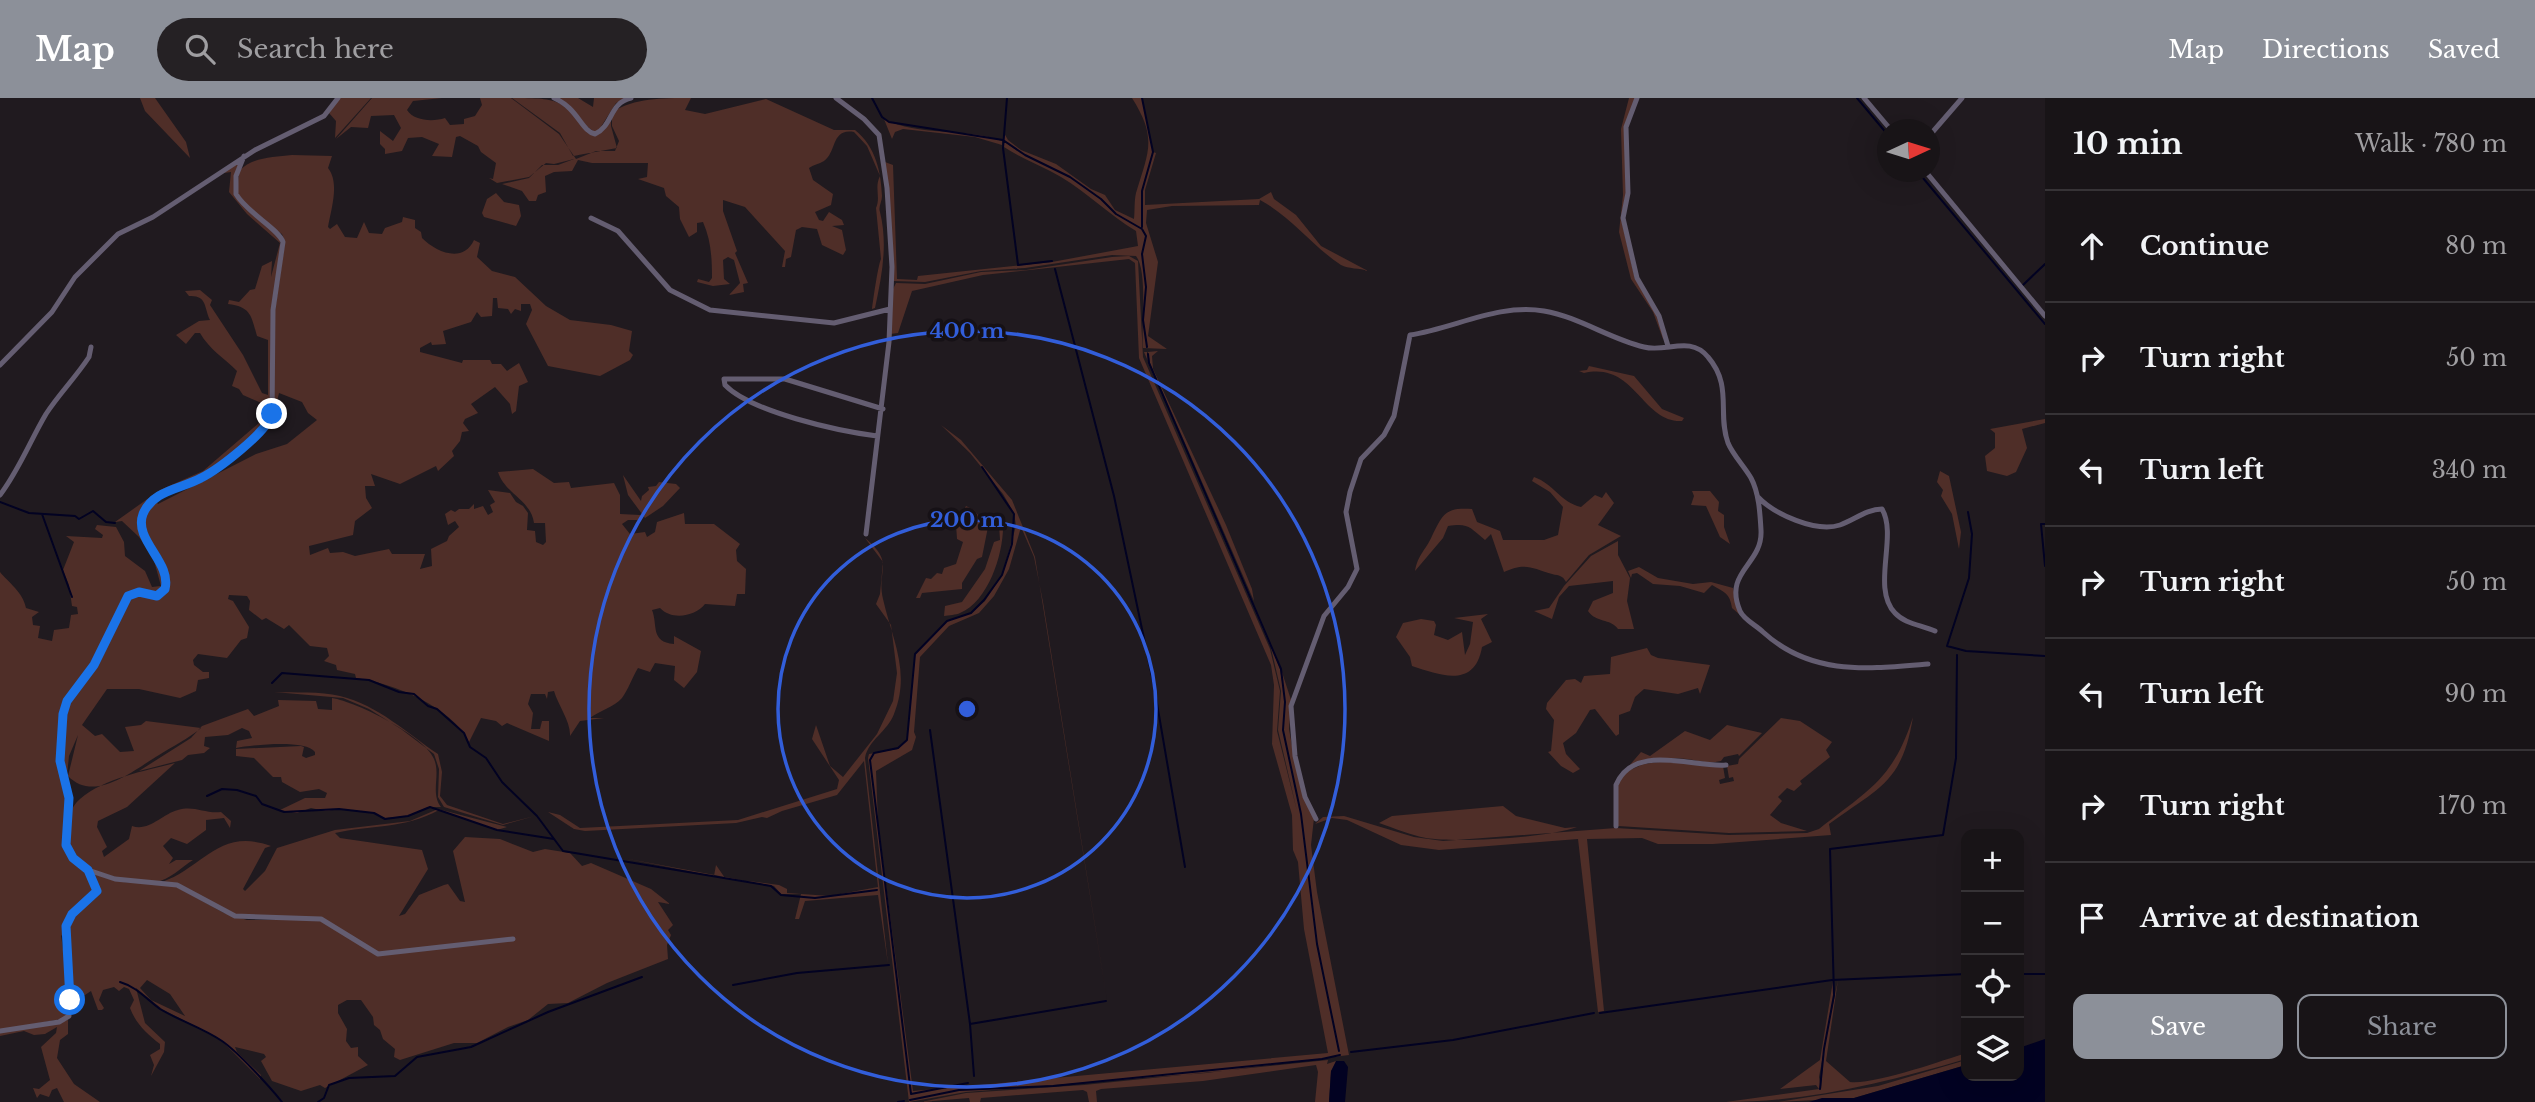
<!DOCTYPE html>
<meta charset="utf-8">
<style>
:root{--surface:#181417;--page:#252124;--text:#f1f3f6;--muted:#9f9ea1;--line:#363336;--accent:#8c9099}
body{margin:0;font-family:"Libre Baskerville",serif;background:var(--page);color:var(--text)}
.controls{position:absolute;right:21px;bottom:21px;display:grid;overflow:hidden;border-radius:14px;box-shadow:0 7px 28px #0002}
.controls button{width:63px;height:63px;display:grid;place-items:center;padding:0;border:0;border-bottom:2px solid var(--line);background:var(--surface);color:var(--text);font:35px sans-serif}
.compass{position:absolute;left:1877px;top:21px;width:63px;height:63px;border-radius:50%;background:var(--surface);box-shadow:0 7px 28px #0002;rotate:86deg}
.stop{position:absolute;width:21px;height:21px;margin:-16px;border:5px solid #1a73e8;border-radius:50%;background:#fff}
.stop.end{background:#1a73e8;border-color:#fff;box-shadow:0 2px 7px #0008}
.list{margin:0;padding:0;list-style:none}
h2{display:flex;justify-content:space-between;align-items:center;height:91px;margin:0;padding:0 28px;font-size:30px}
h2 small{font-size:23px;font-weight:400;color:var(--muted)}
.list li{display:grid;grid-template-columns:46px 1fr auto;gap:21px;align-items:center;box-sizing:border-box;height:112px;padding:0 28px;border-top:2px solid var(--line)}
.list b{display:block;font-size:26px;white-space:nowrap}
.list em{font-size:23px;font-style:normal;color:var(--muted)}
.actions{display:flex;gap:14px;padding:21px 28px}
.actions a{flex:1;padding:16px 0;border:2px solid var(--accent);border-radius:14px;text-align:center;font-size:24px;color:var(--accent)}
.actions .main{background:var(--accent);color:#fff}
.icon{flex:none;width:38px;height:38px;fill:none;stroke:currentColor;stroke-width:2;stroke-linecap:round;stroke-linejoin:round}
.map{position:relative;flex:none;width:2045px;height:1004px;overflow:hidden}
header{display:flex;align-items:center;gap:42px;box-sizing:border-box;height:98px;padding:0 35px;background:var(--accent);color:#fff}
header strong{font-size:33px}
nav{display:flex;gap:38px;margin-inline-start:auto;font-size:24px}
.search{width:490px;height:63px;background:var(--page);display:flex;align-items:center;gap:18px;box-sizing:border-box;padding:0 24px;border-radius:38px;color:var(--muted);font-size:26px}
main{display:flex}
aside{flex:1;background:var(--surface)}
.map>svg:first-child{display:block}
.green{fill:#4f2e28;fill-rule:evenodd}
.water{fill:#020222}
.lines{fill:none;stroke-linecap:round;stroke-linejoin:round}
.stream{stroke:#020222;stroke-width:2}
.minor{stroke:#645d71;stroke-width:5}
.route{stroke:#1a73e8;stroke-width:9}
.ring{fill:none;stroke:#325eda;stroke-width:3.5}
.centre{fill:#325eda;stroke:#161116;stroke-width:3.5}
.ring-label{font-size:21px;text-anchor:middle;font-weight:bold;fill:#325eda;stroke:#161116;stroke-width:7;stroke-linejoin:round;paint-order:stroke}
</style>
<header>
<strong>Map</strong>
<div class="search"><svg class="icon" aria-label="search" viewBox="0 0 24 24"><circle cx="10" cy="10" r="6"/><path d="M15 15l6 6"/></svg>Search here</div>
<nav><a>Map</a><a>Directions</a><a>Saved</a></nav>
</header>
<main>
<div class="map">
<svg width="2045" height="1004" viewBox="0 0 2045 1004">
<rect width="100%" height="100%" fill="#201a1f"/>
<path class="green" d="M140 0H155L186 44 190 60 145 13Z
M339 0H371L335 40 336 23 329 15Z
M372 0H442L413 3 407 12C414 23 433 24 445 20L450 27 464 26V21L475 18 482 7 480 0H511L559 36 576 61 596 53H615L619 43 612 28V14C635 0 661 0 691 0L685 12 705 16 766 1 834 32H855C876 49 881 74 882 98 882 104 878 109 880 114 888 147 882 177 875 210L872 211C873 203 878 167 881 161L876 110C881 99 874 90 880 78L867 48 854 34C831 30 837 54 824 63 819 66 813 67 809 70L813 82 833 96 831 107 815 114 819 122 823 123 829 114 842 122 844 127 832 128 842 132 846 152 843 157 822 147 817 131 802 129 796 132 791 159 786 161 785 169H782L785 153 745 109 723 102V113L737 153 735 155 748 185 743 186 744 194 729 197 740 185 734 162 728 159 723 162 724 181 730 186 713 188 697 184 698 181 709 184 712 180C712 160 711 142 703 124L697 125V134L689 139 680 121 679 109 666 98 664 90 638 81 647 79 648 65H592L578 62 572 73 554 74 545 78 546 94 538 97 536 103H529L522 93 502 86 529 80 542 67H558L574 61 554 66 546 65 529 79 497 85 489 80 493 81 496 65 481 54 478 48 460 38 456 39 452 59 432 58 439 46 422 39 408 40 402 53 385 56V51L380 46V33L393 43 401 30 394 17 371 18 368 30 351 29 336 41Z
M512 0C562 0 561 2 595 37L611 16V28L617 50 573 58 560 35Z
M556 0H578L593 9 594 0H628L616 5 597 35C580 27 575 9 556 0Z
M1132 0H1142L1153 54 1156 55 1145 92V107L1259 101 1271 94 1274 101 1296 117 1321 148 1368 173C1360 170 1348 171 1341 167 1312 148 1292 119 1260 102L1259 107 1172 108 1147 112 1146 125 1158 164 1148 238 1167 251 1143 250C1141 229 1148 173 1136 158L1112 157 1025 170 981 173 925 184 893 183 885 64 893 67 897 181 917 182 918 178 1052 164 1138 148 1136 133C1109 117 1088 95 1061 79 1043 68 1022 61 1004 49L1003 43 1022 56 1003 42 1004 35 1008 42 1021 52 1056 66 1091 91 1105 97 1115 112 1134 121C1135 112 1134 104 1136 95 1148 54 1158 41 1132 0Z
M1629 0H1636L1625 29 1626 95 1621 120 1635 181 1651 204 1664 238 1663 241 1653 214 1631 181 1619 134 1623 97 1621 31Z
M884 21C919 39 965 29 1002 43V47L975 39 903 31 895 34 892 41Z
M292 57 332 58 328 70C340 85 331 111 328 129L330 131 337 126 345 139 357 140 364 124 369 135 382 136 385 130 402 124 403 119 415 122V130L421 134 422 140C436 154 463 166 474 142L480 145 477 159 492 173 515 179 546 208 570 222 611 227 632 233 629 253 633 257 630 262 600 278 548 268 526 226 532 212 530 206H521V213L515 211 511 216 508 211 498 210 497 200H493L492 218 481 219 477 214 471 224 443 233 446 246 432 247 431 244 420 250V254L462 265 463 262H490L492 266H501L507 273 519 265 528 284 519 288 516 313 512 316 510 306 495 289 471 306 478 315 465 321 463 325 469 333 462 334 460 343 452 353 454 358 438 373 436 368 400 386 371 376 375 388H365L366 400 372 410 355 423 353 437 309 448 310 457 328 450 330 455 343 454 355 458 389 451 392 456H425L420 471 432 468 431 451 447 443 449 438 459 429 455 423 448 427 445 416 451 412 455 414 459 411H469L474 406V411L483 408 488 417 493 414 490 407 495 404 488 392 510 395 516 404 523 408 528 415 527 432 535 433 536 444 543 447 546 444 545 425H534C531 402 505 396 498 374L533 371 554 385 569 384 571 390 614 385 620 397V416L640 417V422H628L622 426 630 436 645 434 647 439 655 434 657 424 684 415 685 426H714L740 446 736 452 737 463 746 471 745 496H737L735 508 705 506C696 518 672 523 660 510L652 512C658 527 650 544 674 546V538L701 553 697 574 684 590 674 582 675 568 655 565 650 574 638 570C632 580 628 592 622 600 614 609 599 613 590 620H604L580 623 570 638C571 624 558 607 554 593L548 594 547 601 545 596H531L528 606 533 615 531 631H540L542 623H549V643L507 625 502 628 496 623 481 620 469 644C452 609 393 585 356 580L355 576 337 572 336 567 324 563 329 558 327 550 310 548 289 527 284 531 266 520 262 522 249 512 250 503 247 498 229 497 228 501 233 503 249 529 247 540 241 542 227 560 198 556 193 562 194 567 203 574H209V580L198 582 196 593 180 600 139 591H107L82 627 95 638 102 636 120 654 134 653 125 629 141 627 146 623 201 630C188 641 173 648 159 657 135 671 95 706 68 678L78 637 69 658 67 677 62 663 66 609 95 568 129 499 135 496 157 500 167 492C169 469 153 450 144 430V418L155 402 158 406 256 356 287 346 317 322 308 315 302 304 279 295 273 320 275 212 285 144 282 136 262 123 237 96 239 73C253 59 273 59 292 57Z
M240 63 234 92 249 114 280 138C283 160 274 185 272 209 270 245 271 282 271 319L263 331 209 373 157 397 141 421 166 485 157 497 143 494 122 504 93 566 66 603 59 656 67 693 65 747 88 773 96 793 65 828 63 839 61 837 69 894 67 920 0 932V474C8 484 23 494 26 510L39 514 32 519 33 527 40 528 38 540 52 543 54 532 69 530 71 517 78 516 77 509 72 508 69 487 63 472 74 444 66 438 102 440 103 437 95 431 97 427 116 429 124 444 125 458 145 473 152 489 161 488 153 459 139 439 122 423 115 424 160 392 203 373 267 318 266 307 243 297 239 291 232 288 237 273C224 260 209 251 200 235H195L186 246 176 237 199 223 210 222C204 209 207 197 189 198L185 193 200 192 212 202 210 207 243 257 262 295 268 297V242L257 238C251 217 251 209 228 206L229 202 239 204 250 192 255 191 262 168 272 163 271 179 280 145 247 116 229 94 231 74 224 75Z
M496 95 504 104 519 107 521 118 516 128 484 119 482 115 487 101Z
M1112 159 1129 158 1138 163 1143 259 1270 551 1280 593 1277 633 1297 713 1278 632 1281 593 1271 550 1144 254H1147L1148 265 1268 540 1280 571 1283 590 1281 571 1291 602 1289 631 1294 659 1314 720 1311 747 1317 794 1349 957 1206 975 966 994 909 1004 868 660 869 656 898 651 907 642 915 556 947 523 971 515 985 503 1002 477 1016 428 1014 415 1003 396 970 355 941 327 961 342 1012 402 1035 459 1107 902 1043 504 1034 459 1021 429 1009 471 994 498 979 515 949 528 920 559 914 634 916 639 912 652 876 673 878 725 913 993 1328 955 1304 831 1298 764 1293 752 1292 717 1272 646 1274 587 1271 567 1139 260 1135 165 1129 161 983 177 912 193 898 235 890 236 893 191 896 185 925 186 981 174 1026 172Z
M1158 253 1152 258 1153 271 1226 427 1252 491 1254 503 1150 265 1148 254Z
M1589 268 1634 278 1662 311 1684 320 1682 323C1642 325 1635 263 1584 275L1579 273 1587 272Z
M2045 321V325L2022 331 2027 350 2016 374 2007 378 1987 373 1985 358 1995 350V335L1990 331Z
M1940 373 1949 378 1961 434 1959 451 1952 416 1941 398 1943 392 1937 384Z
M623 377 641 403 642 398 649 392 648 389 656 388 659 384 676 386 680 390 663 408 645 420 628 397Z
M1534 379C1554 386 1560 404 1581 409L1595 397 1602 400 1606 394 1614 405 1598 427 1621 438 1589 457 1566 484C1562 477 1560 478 1552 476 1532 470 1525 464 1504 474L1491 436 1485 442C1469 429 1469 425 1448 428L1443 440 1415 473C1418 456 1426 452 1432 438 1443 416 1445 409 1472 411L1477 424 1500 433 1503 442H1544L1558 437 1563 409 1550 394 1532 383Z
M1692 393H1710L1719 404 1718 413 1724 417V429L1730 446 1720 439 1706 408 1691 407 1694 398Z
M966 408 974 412 988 429 982 459 977 461 962 485V491L922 495 920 500H916L926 480 931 481 937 475 942 476 944 470 956 466 963 444 957 441 956 426 949 418 954 415 970 425 971 419 962 415Z
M1003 426C1004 454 989 503 960 515 956 517 949 517 944 518L945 508 962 504 985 471 994 444 1000 442 999 427Z
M865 440C896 466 876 471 883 501 892 541 911 574 894 616 888 633 868 642 865 660L888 866 878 797 805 803 799 821H795L801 796H781L774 788 623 760 714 778 716 767 725 780 779 787 787 791V795L830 798 878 789 864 663 837 697 782 713 767 720 762 719 736 725 585 733 574 731 548 714 560 717 580 730 738 722 837 691 839 682 812 641 816 627 830 668 843 679 877 636 893 603 897 575 891 527 876 506 880 496 883 464Z
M1618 443V457L1630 480 1627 503 1634 531H1618C1610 520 1596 525 1588 513L1593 503 1613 495V483L1569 488 1559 499 1552 521 1534 513 1549 510 1564 488 1591 458Z
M1639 469 1658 480 1693 486 1711 484 1733 490 1740 517 1732 510C1730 495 1724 494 1712 487L1704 495 1680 488 1653 486 1637 475 1632 476 1631 480 1628 473Z
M1488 516 1481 521 1492 544 1482 549C1475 590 1442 578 1412 568L1410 559 1396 539 1403 525 1421 521 1434 523 1436 527 1434 537 1448 542 1462 534 1465 557 1470 546 1473 524 1454 520Z
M1647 550 1651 557 1658 560 1710 567 1700 596 1698 590 1678 596 1644 591 1635 599 1630 613 1619 617V636L1616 638 1595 611 1590 612 1576 635 1563 645 1566 656 1580 671 1573 675 1561 668 1548 654 1551 653 1554 622 1546 611 1547 605 1566 582 1575 581 1581 585 1584 578 1610 576 1611 559Z
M274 594C295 595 320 593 340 598 378 607 408 636 438 656L442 674 440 698 447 707 503 726 535 718 503 727 444 709 438 699 439 671 434 656 401 631 369 611 343 600Z
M332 600C357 604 425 638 434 661 441 677 430 695 441 709H428L408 718 385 720 372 715 339 711 325 713 311 710 297 715 280 712 305 700H325L327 695 319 691 300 694 282 684 281 679H273L254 660 236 658V651L301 648 304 649 302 658 306 660 315 657V654C306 641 252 647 236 650L237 643 252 640 249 633 242 630 228 637 205 639 204 648 210 650 204 655 188 657 182 662 139 673 191 640 202 628 248 611 254 618 279 608 278 602 316 603 318 611 332 612Z
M1913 619C1902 686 1878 690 1829 726L1831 737 1713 746H1658L1642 740 1587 741 1604 913 1598 914 1578 741 1439 752 1401 747 1347 722 1332 720 1315 726 1323 719 1344 718 1414 739 1443 743 1616 730 1729 737 1807 735 1819 731C1868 692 1893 682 1913 619Z
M1781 620 1800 623 1832 644 1826 652 1830 659 1800 683 1802 686 1794 693 1787 690 1778 699 1782 703 1770 717 1781 725 1807 733 1729 735 1618 728C1617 716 1615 701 1617 689 1625 652 1697 666 1723 668L1725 680 1719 682 1720 686 1734 683 1733 679 1729 680 1727 668 1738 666 1739 661Z
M1727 627 1762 635 1739 658 1738 656 1724 659 1721 663C1708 666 1700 663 1687 661 1663 658 1643 665 1622 676L1641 654 1650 658 1685 633 1710 642Z
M175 665 127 709 98 723 97 729 107 749 102 753 104 759 129 741 132 728C149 734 162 716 178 712 194 707 205 716 221 714L231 723 230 730 224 720 206 722V732L187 746 171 740 163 748 173 760 169 766 176 762H193C182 769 169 782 156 784 120 789 64 772 68 730 69 718 70 710 80 701 104 680 145 673 175 665Z
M1503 708 1516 718 1565 730 1577 729C1547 740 1457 745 1426 740 1410 737 1394 730 1379 725L1392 718Z
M438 711 507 729 497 732 439 712C405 731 369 727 335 735L340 740 422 752 428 771 399 818 405 816 419 797 444 787 448 786 460 803 465 804 453 753 465 739 500 741 533 754 545 751 570 755 582 768 591 765 651 791 670 806 658 804 673 827 668 832 671 837 667 847 668 861 607 885 568 905 548 906 528 922 508 929 477 945H454L400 962 394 959 395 951 383 941 380 932 374 927 373 919 361 902H347L338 907V915L347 931 346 943 351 950 358 949V958L368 967 325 990 320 987 301 993 272 983 261 963 266 959 264 956 235 949 237 954 261 977 260 981 220 941 162 911 136 890 145 925 165 944 164 954 151 978 154 967 150 957 160 951V946C147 936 136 926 130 910L134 902 129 891 124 889 119 893 114 889 103 892 99 902 104 910 102 912H98L91 893 85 897 71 896 67 828 78 810 96 798 97 789 91 774 123 784 173 787 224 815 247 822H321L378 857 512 842 379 855 322 820 235 817 178 786 162 784C203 770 219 729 271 748L265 750 243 791 245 793 265 773 277 750 335 732 410 723ZM147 882 170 896 185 918 151 902 140 890Z
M1838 882 1826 963 1850 984C1874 987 1944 962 1966 955V961C1887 984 1809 1004 1726 1004L1819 991 1816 987 1780 991 1820 962 1833 883 1834 897 1819 979 1821 991 1824 950Z
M68 922V936L60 942 57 960 74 986 100 1004H64L57 990 52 992 49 999 40 996 37 1000 33 990 39 991 50 982 41 949 56 935 57 929 45 936 34 937 24 933 0 938V934Z
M1328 962 1327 966 1336 963V968L1331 973 1329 1004H1315L1318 974 1316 967 1203 983 1101 991 1096 993 1097 1004H1089L1087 994 1083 992 981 1000 980 1004H970L969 1000 921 1004 966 995 1084 987Z
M1966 962V967L1854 1000 1778 1004 1878 988Z"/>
<path class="water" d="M2045 941V1004H1809L1822 1000H1854L1966 967V978H2019V950Z
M1336 963H1344L1348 969 1345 1004H1329L1331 973Z"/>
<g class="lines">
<path class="stream" d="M872 0 882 19 889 24 1003 42 1025 57 1070 79 1101 101 1116 116 1142 131 1146 138 1142 156 1146 189 1143 222 1147 249
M1007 0 1003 50 1018 167 1052 163
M1857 0 1888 37
M1918 74 2045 226
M1142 129V93L1153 54 1142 0
M1055 171 1114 398 1154 588 1185 769
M2023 187 2045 166
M1148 256 1149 265 1281 571 1285 604 1283 632 1301 716 1317 846 1339 953
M0 404 29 415 75 418 79 421 93 413 106 424 115 425
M1968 414 1972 436 1969 480 1947 548 1966 553 2045 558
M42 416 72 499
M2045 426H2041L2045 468
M272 585 282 575 369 582 399 594 414 596 428 608 437 611 464 635 470 649 486 660 502 684 537 718 563 753 771 788 781 797 815 800 877 792
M930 632 970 926
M207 698 222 691 237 692 256 698 262 706 284 714 339 711 374 715 385 721 408 718 430 709 497 732 554 741
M2019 876H2045
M120 884C137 889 146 901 160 911 180 923 203 930 222 943 238 954 270 989 282 1004
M733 887 797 875 889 867
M1600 915 1832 882 1966 876
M1351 954 1453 942 1594 915
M974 978 970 926 1106 903
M968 985 911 996 870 662 874 655 898 650 907 642 915 556 947 523 971 515 984 502 1002 477 1012 446 1014 416 982 369
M1820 991 1824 951 1834 897 1830 751 1943 737 1956 660 1957 557
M910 1002 959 992 1053 988 1322 961 1340 957
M318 1004 324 1000 329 987 349 980 395 978 417 959 471 949 548 914 642 879
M898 1004 904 1003"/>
<path class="minor" d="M554 0C578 10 581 33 595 36 613 28 609 5 631 0
M836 0 864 21 879 37 887 90 892 169 889 244 866 436
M1637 0 1626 29 1628 95 1623 120 1637 180 1659 218 1668 248
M1864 0 1891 32
M1930 37 1962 0
M244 58 236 78V96C247 115 279 131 283 144L273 212 272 319C263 335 220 369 203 379 183 391 143 393 142 424 141 446 166 464 167 488L157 498 139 494 128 498 94 567 67 603 63 616 60 663 69 700 65 741 70 756 77 764 88 772 115 781 177 787 235 818 321 821 378 856 513 841
M1926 74 2045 218
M591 120 618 133 670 192 710 212 834 225 890 211
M0 267 52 214 75 179 118 136 153 119 255 52 324 18 338 0
M877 338C838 333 751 314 725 287L724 281H785L883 311
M0 397C19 372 30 343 46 316 59 296 76 279 89 259L91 249
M1758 399C1774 416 1816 435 1840 427 1854 422 1867 411 1882 411 1898 438 1871 490 1895 515 1905 526 1922 527 1935 533
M1316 721 1305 699 1295 658 1291 608 1324 518 1348 489 1357 471 1346 414 1350 394 1361 361 1384 337 1394 318 1410 237C1455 230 1499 205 1544 213 1579 219 1610 241 1644 249 1666 255 1690 237 1708 259 1733 288 1717 315 1728 345 1733 357 1744 368 1751 380 1759 395 1760 415 1761 432 1763 467 1723 473 1740 513 1744 522 1756 527 1763 534 1811 578 1867 571 1928 566
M1616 728V687C1634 644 1694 670 1726 667
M0 933 59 924 69 918 66 828 72 816 97 793 88 772"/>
</g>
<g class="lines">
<path class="route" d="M70 902 66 828 72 816 97 793 88 772 73 760 66 747 69 700 60 663 63 616 67 603 94 567 128 498 139 494 157 498 165 491C172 464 133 442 143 416 153 392 181 391 201 380 219 371 267 334 272 316"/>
</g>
<g class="ring">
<circle cx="967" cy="611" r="189"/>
<circle cx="967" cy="611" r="378"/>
</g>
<circle cx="967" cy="611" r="10" class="centre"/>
<g class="ring-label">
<text x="967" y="240">400 m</text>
<text x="967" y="429">200 m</text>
</g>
</svg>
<div class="controls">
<button>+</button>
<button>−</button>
<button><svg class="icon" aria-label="locate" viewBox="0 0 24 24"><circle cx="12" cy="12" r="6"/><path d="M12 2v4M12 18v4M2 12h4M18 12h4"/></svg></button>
<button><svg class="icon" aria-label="layers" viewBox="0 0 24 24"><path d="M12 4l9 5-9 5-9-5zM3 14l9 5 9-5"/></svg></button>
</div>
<svg class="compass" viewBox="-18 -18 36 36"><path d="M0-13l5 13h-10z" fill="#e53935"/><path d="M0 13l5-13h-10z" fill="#9f9ea1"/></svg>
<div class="stop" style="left:70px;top:902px"></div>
<div class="stop end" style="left:272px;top:316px"></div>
</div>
<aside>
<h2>10 min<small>Walk · 780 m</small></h2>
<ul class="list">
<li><svg class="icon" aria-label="ahead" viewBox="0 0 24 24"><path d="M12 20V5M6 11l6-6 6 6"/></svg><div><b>Continue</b></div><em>80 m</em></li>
<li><svg class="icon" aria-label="right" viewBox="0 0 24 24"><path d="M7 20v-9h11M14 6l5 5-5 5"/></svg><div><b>Turn right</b></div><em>50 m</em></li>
<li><svg class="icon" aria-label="left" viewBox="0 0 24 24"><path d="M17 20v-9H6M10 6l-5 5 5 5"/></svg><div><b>Turn left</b></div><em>340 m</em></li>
<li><svg class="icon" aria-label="right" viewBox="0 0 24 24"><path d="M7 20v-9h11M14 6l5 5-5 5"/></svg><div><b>Turn right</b></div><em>50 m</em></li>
<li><svg class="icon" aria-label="left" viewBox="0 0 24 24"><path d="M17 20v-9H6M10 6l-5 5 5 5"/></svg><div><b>Turn left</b></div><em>90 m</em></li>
<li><svg class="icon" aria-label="right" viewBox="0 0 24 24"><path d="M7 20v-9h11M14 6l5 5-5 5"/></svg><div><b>Turn right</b></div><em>170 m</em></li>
<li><svg class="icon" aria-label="arrive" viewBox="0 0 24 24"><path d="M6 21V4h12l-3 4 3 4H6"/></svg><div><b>Arrive at destination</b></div></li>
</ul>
<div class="actions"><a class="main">Save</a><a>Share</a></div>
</aside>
</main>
